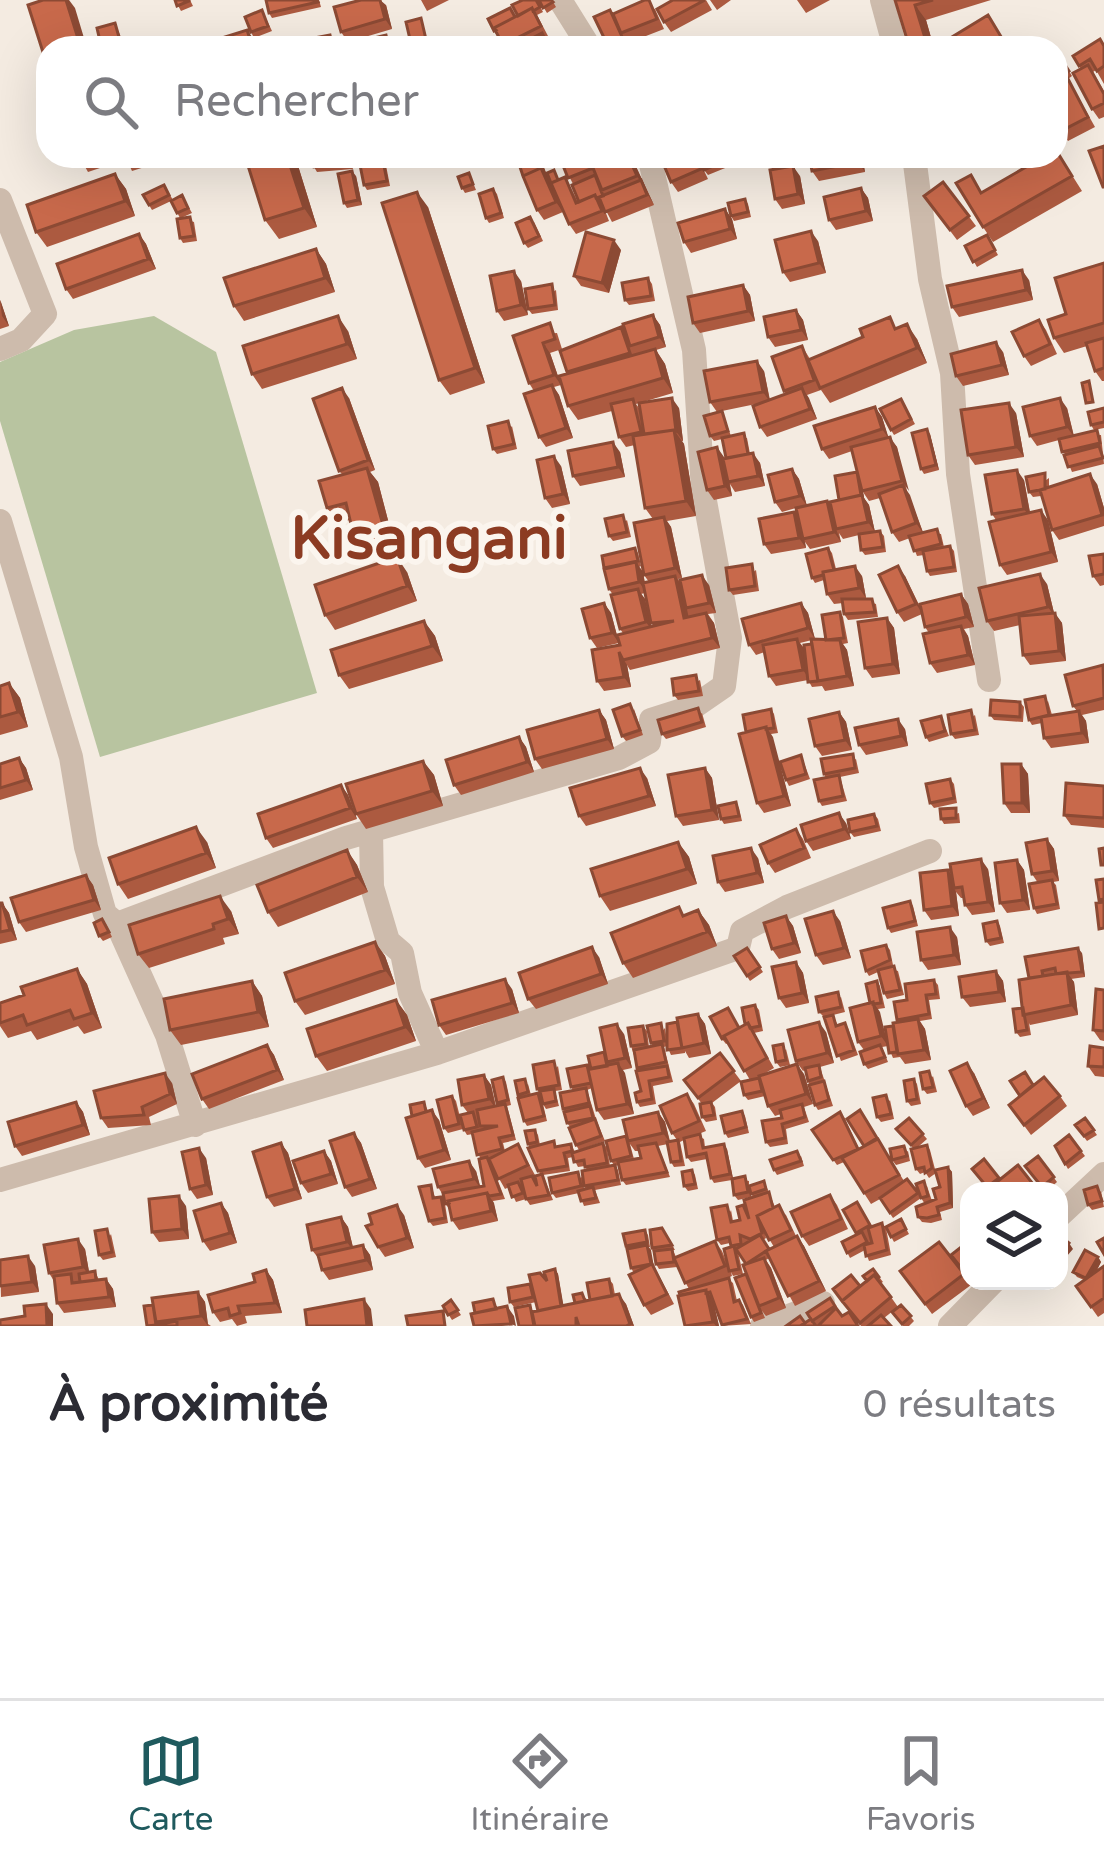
<!DOCTYPE html>
<html lang="fr">
<meta charset="utf-8">
<style>
:root{--surface:#fff;--page:#f2f2f3;--text:#2b2b33;--muted:#7c7c81;--line:#e1e1e2;--accent:#1f5a5e}
body{margin:0;font-family:"Varela Round",sans-serif;background:var(--page);color:var(--text)}
.controls{position:absolute;right:36px;bottom:36px;display:grid;overflow:hidden;border-radius:24px;box-shadow:0 12px 48px #0002}
.controls button{width:108px;height:108px;display:grid;place-items:center;padding:0;border:0;border-bottom:3px solid var(--line);background:var(--surface);color:var(--text);font:60px sans-serif}
.list{margin:0;padding:0;list-style:none}
h2{display:flex;justify-content:space-between;align-items:center;height:156px;margin:0;padding:0 48px;font-size:51px}
h2 small{font-size:39px;font-weight:400;color:var(--muted)}
.icon{flex:none;width:66px;height:66px;fill:none;stroke:currentColor;stroke-width:2;stroke-linecap:round;stroke-linejoin:round}
.map{position:relative;flex:none;width:1104px;height:1326px;overflow:hidden}
.search{position:absolute;background:var(--surface);box-shadow:0 12px 48px #0002;left:36px;right:36px;top:36px;height:132px;display:flex;align-items:center;gap:30px;box-sizing:border-box;padding:0 42px;border-radius:36px;color:var(--muted);font-size:45px}
.sheet{height:372px;background:var(--surface)}
nav{display:flex;justify-content:space-around;align-items:center;box-sizing:border-box;height:168px;border-top:3px solid var(--line);background:var(--surface);font-size:33px;color:var(--muted)}
nav a{display:grid;justify-items:center;gap:6px}
nav .on{color:var(--accent)}
.map>svg:first-child{display:block}
.green{fill:#b8c4a0}
.lines{fill:none;stroke-linecap:round;stroke-linejoin:round}
.street{stroke:#cdbbac;stroke-width:24}
.wall{fill:#ac5a40;fill-rule:evenodd}
.shaded-wall{fill:#8c4a34}
.building{fill:#c8694b;stroke:#8c4a34;stroke-width:3}
.labels{text-anchor:middle;dominant-baseline:central;stroke-width:12;stroke-linejoin:round;paint-order:stroke}
.town-label{font-size:60px;font-weight:bold;fill:#8c3b22;stroke:#fbf5ee}
</style>
<div class="map">
<svg width="1104" height="1326" viewBox="0 0 1104 1326">
<rect width="100%" height="100%" fill="#f4ebe1"/>
<path class="green" d="M154 316 216 352 317 693 100 757 0 421V362L74 330Z"/>
<g class="lines">
<path class="street" d="M560 0 590 48
M882 0 895 48
M914 156 930 279 952 373 958 474 989 680
M0 200 45 314 21 340 0 349
M0 521 71 757 86 847 105 914 117 924 167 1035 195 1125
M371 831 372 887 388 941 402 953 410 993 437 1053
M117 924 346 838 619 758 649 742 651 720 695 706 724 686 730 638 703 490 694 350 649 156
M0 1180 437 1053 738 948 742 931 787 907 930 851
M1059 1216 1104 1174
M762 1326 823 1303
M950 1326 994 1281"/>
</g>
<path class="wall" d="M175 0H190L193 6 181 11Z
M266 0H319L321 7 272 18 269 13Z
M421 0H449L427 11Z
M523 0H537L543 12 537 15 548 36 545 38 548 44 564 38 572 48H505L494 31 516 16Z
M539 0H552L556 7 547 13Z
M706 0 712 10 671 32 664 22Z
M710 0H731L717 10Z
M797 0H830L806 13Z
M895 0H991L926 20 934 48H910Z
M386 5 392 29 348 42 341 32Z
M655 9 664 29 628 43 623 36 627 44 617 48H609L594 17Z
M262 10 272 31 254 38 251 32Z
M115 23 123 42 104 47 100 41Z
M1104 45V84L1096 70 1093 72 1104 91V117L1099 119 1092 109 1081 69 1073 56Z
M1057 52 1072 76 1068 79 1095 127 1068 141 1056 123V74L1060 80 1064 78 1056 67Z
M1056 150 1082 191 993 242 983 227V192Z
M79 156H117L118 162 88 172Z
M125 156H148L151 165 132 171Z
M245 156H295L317 227 279 239 265 220Z
M317 156H349L353 169 317 172 314 167Z
M352 156H391V158L385 160 390 186 367 190 364 185 359 164 358 165Z
M515 156H539L563 212 544 220 537 210 521 166Z
M631 156 654 205 612 222 602 203 609 221 576 234 569 224 560 179 565 177 578 202 573 184 560 158Z
M665 156H697L708 179 678 192 671 182 668 160Z
M732 156 735 164 708 175 704 170Z
M807 156H862L865 172 819 181 812 171Z
M863 156H891L869 165Z
M469 173 476 190 465 193 462 188Z
M115 174 126 189 135 216 47 247 36 232Z
M356 176 362 205 347 208 344 203Z
M800 176 805 204 782 209 775 199Z
M943 182 976 226 957 240 924 196Z
M164 185 173 200 182 195 192 213 181 218 194 222 197 241 183 243 180 238V218L171 201 152 210 143 195Z
M861 188 868 198 873 221 836 230 829 220Z
M493 189 497 194 504 218 489 223 486 218Z
M745 199 748 204 751 217 734 221 731 216Z
M428 207 485 383 450 395 439 380Z
M725 209 732 219 737 239 691 253 684 242Z
M534 222 543 241 528 248 524 243Z
M139 234 146 244 156 269 73 299 66 289Z
M987 235 998 255 977 267 965 246Z
M818 241 826 273 790 282 783 272Z
M316 249 326 264 335 292 244 321 234 306Z
M621 250 609 293 581 286 574 276Z
M1104 263V381H1102L1095 371 1087 346 1064 353 1054 338 1066 314Z
M648 278 652 284 655 301 629 305 625 300Z
M1029 280 1033 300 959 317 952 307Z
M521 281 528 315 504 321 497 311Z
M743 285 750 295 755 321 700 333 693 323Z
M556 290 558 310 532 314 528 309Z
M0 300 9 326 0 329Z
M796 310 803 320 808 340 775 347 768 337Z
M653 315 660 325 666 347 656 350 665 364 673 393 636 404 639 408H679L683 441H682L684 444 696 516 667 521 671 527 682 578 678 579 681 584 709 585 716 613 708 614 714 623 720 648 630 670 627 665 631 687 604 691 597 681 620 645 623 633 620 629 613 595 609 589 635 548 638 553 641 566 639 567 643 572 645 583 649 582 644 575 653 519 645 508 635 445 626 447 619 437 612 411 578 420 568 406 567 372 621 327 627 335ZM645 593 653 626H651L645 599 641 594Z
M1039 320 1046 330 1057 354 1031 366 1024 356Z
M898 328 917 339 927 363 830 403 821 390 807 395 817 419 767 437 760 427 756 404 722 411 731 436 747 438 750 454 760 463 765 486 735 492 730 484 732 496 714 500 707 490 724 457 726 459 722 439 714 441 710 436 717 412 710 402 764 371 770 400 786 394 784 391 802 346 810 359Z
M348 331 357 359 262 389 252 374Z
M557 333 562 349 550 353 561 385 554 387 559 395 573 438 546 447 539 437 534 391 529 383 513 336Z
M1003 352 1009 375 963 386 956 376Z
M349 398 375 470 370 472 378 482 395 547 366 555 355 541 350 520 337 523 327 508 342 474 339 471Z
M904 404 915 424 894 435 891 430Z
M875 407 882 417 888 437 897 447 907 491 923 532 941 534 944 547 950 546 954 551 957 572 930 576 927 571 924 555 917 556 910 538 899 542 892 532 880 498 869 501 863 492 864 498 869 505 875 532 880 531 884 536 886 552 865 555 861 550 859 535 843 539 839 533 841 542 810 549 805 542 806 548 771 554 764 544 794 512 798 518 796 508 782 512 775 502 792 469 799 479 807 506 827 501 831 506 839 500 857 472 852 451 829 459 822 449Z
M1067 408 1074 436 1101 435 1104 464 1072 472 1059 440 1037 446 1030 436Z
M1104 408V428L1094 430 1091 425Z
M1016 413 1024 457 975 465 968 455Z
M512 426 517 449 497 454 493 449Z
M930 434 939 470 924 474 921 469Z
M620 452 625 477 580 486 573 476Z
M561 466 570 504 552 508 545 498Z
M1049 478V487L1097 484 1104 508V526L1059 540 1052 530 1041 496 1033 497 1029 492Z
M1024 480 1030 512 1048 520 1058 562 1007 575 1000 565 996 520 992 514Z
M627 520 631 537 613 541 609 536Z
M828 548 832 553 836 569 862 576 866 598 861 599 876 604 878 617 848 620 844 614 843 603 834 604 827 594 824 580 815 583 812 578Z
M1104 554V585L1100 586 1093 576Z
M756 570 759 591 733 595 729 590Z
M407 572 417 601 335 630 325 615Z
M905 576 922 611 961 594 968 604 974 627 964 629 968 636 975 665 937 673 930 663 929 633 925 627 922 614 904 622 897 612Z
M1047 584 1054 613 1062 623 1066 661 1030 665 1023 655 1020 625 994 631 987 621Z
M604 603 611 613 619 643 597 648 590 638Z
M801 603 808 613 815 639 826 640 840 612 843 617 848 643 843 644 847 650 854 686 825 691 822 686 812 687 808 680 776 686 769 676 765 652 756 655 749 645ZM812 640V644L804 648 800 643Z
M887 618 894 628 900 674 872 678 865 668Z
M424 621 435 636 443 661 349 689 339 675Z
M1104 666V710L1082 715 1086 721 1089 743 1051 748 1044 738 1042 723 1032 725 1029 720 1048 701 1052 715 1077 711 1073 706Z
M700 680 703 696 678 700 674 695Z
M9 683 20 698 28 727 0 735V686Z
M1020 702 1024 707 1023 722 994 720 990 715Z
M634 709 643 735 626 741 622 736Z
M771 709 774 714 778 733 771 734 791 806 764 813 757 803 746 732Z
M599 710 606 720 614 749 542 769 535 759Z
M839 712 846 722 852 750 822 756 815 746Z
M702 713 706 727 666 739 662 734Z
M975 715 979 735 955 739 951 734Z
M941 716 949 736 929 742 926 737Z
M905 729 908 746 866 755 859 745Z
M519 737 526 747 534 772 461 795 454 785Z
M801 755 810 779 789 786 786 780Z
M19 758 26 768 33 790 0 800V764Z
M856 759 859 773 840 777 847 801 822 806 819 801 826 778 824 774Z
M423 761 434 775 443 806 366 829 356 814Z
M1021 764 1028 774 1030 813H1011L1004 803Z
M705 768 712 778 719 820 683 826 676 816Z
M647 778 656 806 586 826 579 816Z
M950 779 954 784 957 803 934 808 930 803Z
M341 785 348 795 357 819 273 848 266 838Z
M1104 786V828L1071 825 1064 815Z
M736 802 739 808 742 821 724 824 721 819Z
M959 813 960 823 944 824 941 819Z
M874 814 878 819 881 831 854 837 850 832Z
M846 823 851 839 813 851 806 841Z
M796 829 803 839 811 858 775 873 768 863Z
M1047 839 1054 849 1059 881 1053 882 1056 885 1060 909 1037 914 1034 908 1038 883 1032 874Z
M207 842 216 868 128 899 118 884Z
M678 842 689 857 697 884 610 911 600 896Z
M347 850 357 865 368 892 278 927 268 912Z
M758 858 764 883 725 892 718 882Z
M1017 860 1024 870 1030 910 1007 913 1000 903Z
M988 869 995 912 972 915 965 905 964 898H961L956 892 959 916 931 920 924 910 952 876Z
M86 875 93 885 101 910 26 932 19 922Z
M910 901 913 906 918 926 891 933 888 928Z
M0 903H2L9 913 17 940 0 944Z
M698 910 709 925 717 946 633 978 623 963 685 915Z
M231 911 239 934 223 938 225 944 149 968 138 954Z
M786 916 793 926 801 953 779 959 772 949Z
M840 921 851 958 823 965 816 955Z
M997 921 1000 926 1004 943 990 946 986 941Z
M106 924 112 937 103 941 99 936Z
M957 937 961 965 928 970 921 960Z
M375 942 385 956 395 984 305 1015 295 1001Z
M886 945 890 950 893 965 887 968 898 971 904 995 887 999 884 993 878 972 869 976 866 971Z
M747 948 763 972 750 981 734 956Z
M1082 953 1085 977 1071 979 1074 982 1078 1015 1030 1025 1029 1023 1031 1035 1020 1037 1016 1032 1029 978Z
M599 957 608 984 536 1009 528 999Z
M796 962 803 973 809 1003 786 1008 779 998Z
M77 969 87 984 102 1028 84 1034 78 1026 37 1040 31 1031 8 1038 0 1026V1023L24 995Z
M996 971 1003 981 1006 1002 970 1007 962 997Z
M934 980 938 985 940 999 929 1000 932 1019 920 1021 925 1029 931 1060 905 1064 900 1057 893 1058 888 1046 882 1047 888 1062 868 1069 864 1064V1050L858 1042 877 981 880 986 885 1008 878 1009 887 1042 893 1026 898 1022 897 1020 907 1000Z
M252 981 262 996 269 1027 181 1045 170 1030Z
M512 989 519 1013 446 1035 439 1025Z
M1104 990V1041L1100 1040 1093 1030Z
M841 997 845 1012 833 1015 838 1026 845 1023 848 1028 858 1055 841 1061 824 1017 819 1012Z
M396 1000 407 1015 416 1041 327 1071 316 1056Z
M755 1005 759 1010 763 1031 754 1033 774 1068 762 1075 804 1074 813 1104 804 1107 809 1122 786 1129 788 1144 770 1147 766 1142 782 1118 781 1114 775 1116 768 1106 765 1096 748 1100 744 1095 750 1080 728 1043 726 1044 722 1039 745 1024Z
M698 1014 705 1024 711 1054 689 1058 685 1051V1053L671 1055 667 1046 664 1047 673 1082 653 1086 656 1104 640 1107 637 1102 641 1091 639 1071 631 1046 643 1026 647 1031 649 1047 653 1046 651 1043 665 1028 667 1041 677 1022Z
M826 1032 834 1063 820 1067 833 1106 818 1110 815 1105 805 1070 803 1071 796 1061Z
M624 1034 632 1068 623 1070 634 1114 604 1120 597 1110 592 1088 587 1090 596 1119 605 1141 579 1150 576 1145 571 1128 567 1123 563 1109 573 1090 571 1087 587 1065 590 1069 604 1052Z
M267 1045 274 1055 284 1080 209 1109 202 1099Z
M1104 1048V1077L1095 1076 1088 1066Z
M786 1049 790 1065 780 1067 776 1062Z
M720 1053 741 1081 712 1103 715 1107 717 1120 706 1122 702 1117V1104L684 1080Z
M558 1066 562 1090 555 1091 559 1106 546 1109 543 1104 547 1121 527 1126 524 1121 518 1095 528 1084 531 1095 538 1093 542 1098 537 1089Z
M974 1073 990 1108 973 1116 966 1106Z
M484 1075 491 1085 496 1106H499L497 1103 503 1077 506 1082 511 1105 507 1106 516 1140 503 1143 505 1151 518 1144 535 1175 532 1176 537 1184 540 1174 528 1144 535 1130 538 1135 540 1145 558 1147 571 1144 575 1152 603 1143 607 1148 610 1166 614 1165 611 1161 626 1136 658 1112 665 1122 670 1141 677 1140 672 1133 687 1094 694 1104 706 1131 696 1135 704 1139 705 1147 727 1149 733 1178 749 1181V1186L764 1181 775 1207 786 1215 796 1236 804 1246 826 1291 795 1306 769 1258 766 1260 771 1268 786 1308 766 1316 762 1311 765 1318 754 1322 751 1317 746 1264 738 1252 743 1274 733 1276 731 1272 732 1276 727 1278 733 1283 737 1301 739 1300 743 1305 751 1324 722 1326 712 1298 719 1326H685L689 1289 677 1267 659 1269 656 1264 652 1248 662 1228 675 1250H673L676 1257 715 1241 722 1251 729 1268 730 1243 721 1245 717 1240 731 1210 733 1221 740 1220 753 1197 751 1193V1197L738 1200 734 1195 732 1180 714 1183 711 1178 707 1159 691 1162 687 1157 684 1140 680 1142 685 1166 674 1167 671 1162 668 1144 658 1146 670 1177 626 1185 622 1180 619 1165 615 1166 618 1170 621 1185 595 1190 600 1203 584 1206 579 1193 556 1198 552 1193 582 1177 584 1189H586L584 1186 587 1170 585 1166 578 1167 573 1157 568 1158 570 1171 543 1175 553 1200 530 1205 526 1199 516 1202 509 1187 505 1189 493 1168 505 1199 493 1201 498 1221 459 1230 452 1220 450 1209 445 1204 448 1223 433 1226 429 1221 431 1185 435 1197 444 1201 443 1195 438 1187 476 1171 480 1187 484 1186 480 1158 473 1134 467 1135 464 1130 468 1113 462 1105ZM630 1144 635 1151H639L641 1158 634 1159ZM765 1232 774 1247 769 1249 763 1240 766 1238Z
M933 1076 937 1092 927 1094 923 1089Z
M914 1079 917 1084 921 1104 911 1106 907 1101Z
M172 1083 177 1104 149 1117 151 1125 108 1128 101 1118Z
M1034 1085 1060 1096 1067 1106 1031 1135 1009 1105Z
M452 1096 456 1101 463 1129 448 1133 444 1128Z
M890 1100 894 1119 881 1122 877 1117Z
M76 1102 83 1112 90 1135 22 1156 15 1146Z
M424 1102 428 1111 439 1120 451 1160 425 1168 418 1158 412 1116Z
M860 1110 904 1181 907 1179 920 1196 927 1186 932 1201 936 1199 948 1167 952 1172 953 1208 940 1212 942 1220 931 1223 922 1222 918 1217 925 1204 921 1198 893 1218 880 1199 871 1204 844 1162 837 1165 812 1130 844 1117 859 1149 864 1146Z
M742 1111 745 1116 749 1133 728 1138 725 1133Z
M909 1118 927 1139 918 1147 927 1145 930 1150 936 1173 929 1178 925 1172 920 1174 916 1169 913 1148 896 1129Z
M1085 1118 1097 1135 1087 1141 1075 1125Z
M354 1133 361 1143 377 1189 352 1197 345 1187Z
M1069 1135 1085 1156 1068 1169 1055 1146Z
M281 1143 288 1153 302 1199 274 1207 267 1197Z
M324 1151 331 1161 338 1184 308 1193 301 1183Z
M908 1151 910 1161 896 1165 892 1160Z
M801 1156 804 1166 777 1175 774 1170Z
M1038 1156 1057 1182 1047 1191 1025 1166Z
M206 1158 213 1195 197 1199 190 1189Z
M1018 1165 1038 1191H997L995 1189 990 1191 972 1169 1000 1179Z
M692 1170 695 1175 698 1189 688 1191 684 1186Z
M1101 1191 1104 1207 1092 1210 1088 1205Z
M830 1195 837 1205 848 1229 809 1246 802 1236Z
M857 1202 872 1227 882 1223 886 1228 891 1255 869 1261 865 1250 850 1258 842 1242 857 1234 843 1210Z
M221 1203 228 1213 237 1243 210 1251 203 1241Z
M186 1206 189 1239 159 1242 152 1232Z
M404 1215 414 1248 385 1257 378 1247Z
M341 1217 348 1227 353 1247 363 1245 370 1255 373 1270 329 1280 322 1270 319 1259 312 1250Z
M901 1219 909 1234 894 1242 886 1227Z
M645 1230 648 1235 650 1247H649L654 1267 674 1304 651 1315 644 1305 634 1273 631 1268 626 1246Z
M111 1234 116 1257 103 1260 99 1255Z
M939 1242 971 1285 932 1314 900 1271Z
M85 1249 89 1272 95 1271 99 1280 106 1279 113 1289 116 1307 64 1313 57 1303 54 1281 49 1273Z
M1098 1257 1101 1262 1096 1272 1104 1266V1313L1098 1317 1076 1286 1084 1280 1077 1277 1073 1272Z
M0 1260 35 1266 39 1292 1 1297Z
M555 1269 558 1274 563 1305 575 1303 586 1298 587 1301 590 1300 609 1279 613 1284 615 1295 626 1304 634 1326H519L534 1311H538L536 1302 514 1307 510 1302 547 1281Z
M873 1269 883 1282 881 1283 898 1307 884 1318 891 1326H861L833 1289 860 1286 867 1281Z
M266 1270 273 1280 282 1313 245 1316 247 1323 237 1326 232 1319 220 1322 213 1312 255 1282Z
M198 1292 205 1302 208 1324 211 1326H147L153 1305Z
M830 1298 842 1316 816 1326 805 1323Z
M451 1300 461 1315 452 1320 443 1306Z
M901 1305 914 1321 909 1326H903L892 1312Z"/>
<path class="shaded-wall" d="M66 0H69L75 8 87 48H81Z
M380 0 386 5 392 29 385 19Z
M915 5 926 20 934 48H931L926 41Z
M247 30 260 48H253Z
M287 156H295L317 227 304 208Z
M628 156H631L654 205 637 176Z
M857 156H862L865 172 858 162Z
M539 159 542 164 563 212 556 202Z
M793 166 800 176 805 204 798 194Z
M352 171 356 176 362 205 358 200Z
M115 174 126 189 135 216 125 201Z
M861 188 868 198 873 221 866 211Z
M417 192 428 207 485 383 475 368Z
M725 209 732 219 737 239 730 229Z
M811 231 818 241 826 273 819 263Z
M139 234 146 244 156 269 148 259Z
M614 240 621 250 609 293 602 283Z
M316 249 326 264 335 292 325 278Z
M1022 270 1029 280 1033 300 1026 290Z
M514 271 521 281 528 315 521 305Z
M743 285 750 295 755 321 748 311Z
M0 300 1 302 9 326 2 316Z
M796 310 803 320 808 340 801 330Z
M653 315 660 325 666 347 659 337Z
M338 316 348 331 357 359 347 344Z
M907 324 917 339 927 363 917 348Z
M996 342 1003 352 1009 375 1002 365Z
M543 343 550 353 561 385 554 375Z
M655 349 665 364 673 393 663 378Z
M757 361 764 371 770 402 763 392Z
M552 385 559 395 573 438 566 428Z
M342 388 349 398 375 470 368 460Z
M802 388 809 398 817 419 810 409Z
M672 398 679 408 683 441 676 431Z
M1060 398 1067 408 1074 437 1067 427Z
M1009 403 1016 413 1024 457 1016 447Z
M875 407 882 417 889 439 882 429Z
M927 429 930 434 939 470 936 465Z
M674 430 684 444 696 516 686 501Z
M890 437 897 447 909 491 902 481Z
M613 442 620 452 625 477 618 467Z
M717 447 724 457 732 496 725 486Z
M753 453 760 463 765 486 758 476Z
M554 456 561 466 570 504 563 494Z
M367 468 378 482 395 547 385 532Z
M792 469 799 479 807 506 800 496Z
M1017 470 1024 480 1031 519 1024 509Z
M857 472 860 477 864 498 869 505 875 532 868 522Z
M1090 474 1097 484 1104 508V517Z
M903 485 910 495 923 533 916 523Z
M827 501 834 511 836 529 841 542 834 532Z
M1041 510 1048 520 1058 562 1051 552Z
M794 512 801 522 806 548 799 538Z
M664 517 671 527 682 578 675 568Z
M397 557 407 572 417 601 407 586Z
M636 562 643 572 646 592 639 582Z
M855 566 862 576 866 598 859 588Z
M898 566 905 576 923 614 916 604Z
M1040 574 1047 584 1055 617 1048 607Z
M702 575 709 585 716 613 709 603Z
M675 576 682 586 691 628 684 618Z
M638 589 645 599 653 632 646 622Z
M961 594 968 604 974 627 966 617Z
M604 603 611 613 619 643 612 633Z
M801 603 808 613 815 639 808 628Z
M706 613 714 623 720 648 712 638Z
M1055 613 1062 623 1066 661 1059 651Z
M887 618 894 628 900 674 893 664Z
M424 621 435 636 443 661 432 646Z
M961 626 968 636 975 665 968 655Z
M797 639 804 649 810 680 803 670Z
M840 640 847 650 854 686 847 676Z
M619 652 627 665 631 687 624 677Z
M9 683 20 698 28 727 18 712Z
M599 710 606 720 614 749 607 739Z
M1079 711 1086 721 1089 743 1082 733Z
M839 712 846 722 852 750 845 740Z
M898 719 905 729 908 746 901 736Z
M766 727 773 737 791 806 784 796Z
M519 737 526 747 534 772 527 762Z
M19 758 26 768 33 790 26 780Z
M423 761 434 775 443 806 432 791Z
M1021 764 1028 774 1030 813 1022 803Z
M640 768 647 778 656 806 649 796Z
M705 768 712 778 719 820 712 810Z
M341 785 348 795 357 819 350 808Z
M839 813 846 823 851 839 844 829Z
M196 827 207 842 216 868 206 853Z
M1047 839 1054 849 1059 881 1052 871Z
M678 842 689 857 697 884 687 869Z
M751 848 758 858 764 883 757 873Z
M347 850 357 865 368 892 357 877Z
M981 859 988 869 995 912 988 902Z
M1017 860 1024 870 1030 910 1023 900Z
M948 870 955 880 954 888 956 892 959 916 952 906Z
M86 875 93 885 101 910 94 900Z
M220 896 231 911 239 934 228 919Z
M2 903 9 913 17 940 10 930Z
M698 910 709 925 717 946 707 932Z
M833 911 840 921 851 958 844 948Z
M786 916 793 926 801 953 794 943Z
M950 927 957 937 961 965 954 955Z
M375 942 385 956 395 984 385 970Z
M592 947 599 957 608 984 601 974Z
M1078 948 1082 953 1085 977 1082 972Z
M796 962 803 973 809 1003 802 993Z
M77 969 87 984 102 1028 92 1013Z
M996 971 1003 981 1006 1002 999 992Z
M1067 972 1074 982 1078 1015 1071 1005Z
M505 979 512 989 519 1013 512 1003Z
M252 981 262 996 269 1027 258 1012Z
M396 1000 407 1015 416 1041 405 1027Z
M873 1002 880 1012 888 1046 881 1036Z
M698 1014 705 1024 711 1054 704 1043Z
M918 1019 925 1029 931 1060 924 1050Z
M819 1022 826 1032 834 1063 827 1053Z
M617 1024 624 1034 632 1068 625 1058Z
M267 1045 274 1055 284 1080 277 1070Z
M618 1063 625 1073 634 1114 627 1104Z
M967 1063 974 1073 990 1108 983 1098Z
M797 1064 804 1074 813 1104 806 1094Z
M165 1073 172 1083 177 1104 170 1094Z
M484 1075 491 1085 496 1109 489 1099Z
M76 1102 83 1112 90 1135 83 1125Z
M432 1110 439 1120 451 1160 444 1150Z
M658 1112 665 1122 670 1143 663 1133Z
M354 1133 361 1143 377 1189 370 1179Z
M281 1143 288 1153 302 1199 295 1189Z
M724 1144 727 1149 733 1179 730 1174Z
M199 1148 206 1158 213 1195 206 1185Z
M324 1151 331 1161 338 1184 331 1174Z
M469 1161 476 1171 481 1189 474 1179Z
M948 1167 952 1172 953 1208 950 1203Z
M487 1193 494 1203 498 1221 491 1211Z
M179 1196 186 1206 189 1239 182 1229Z
M221 1203 228 1213 237 1243 230 1233Z
M397 1205 404 1215 414 1248 407 1238Z
M341 1217 348 1227 354 1252 347 1242Z
M797 1236 804 1246 826 1291 819 1281Z
M78 1239 85 1249 90 1277 83 1267Z
M1069 1243 1073 1249 1061 1263 1059 1256Z
M363 1245 370 1255 373 1270 366 1260Z
M647 1245 651 1250 654 1267 674 1304 651 1264Z
M28 1256 35 1266 39 1292 32 1282Z
M1098 1257 1101 1262 1090 1283 1086 1278Z
M764 1258 771 1268 786 1308 779 1298Z
M555 1269 558 1274 565 1314 561 1308Z
M266 1270 273 1280 282 1313 275 1303Z
M106 1279 113 1289 116 1307 109 1297Z
M706 1290 713 1300 719 1326H716L713 1322Z
M198 1292 205 1302 208 1326 201 1316Z
M619 1294 626 1304 634 1326 630 1324Z
M364 1299 371 1309 373 1326H367Z
M46 1304 53 1314V1326H47Z
M507 1306 514 1316 516 1326 511 1324Z"/>
<path class="building" d="M43 0H66L81 48H48V68L28 5Z
M175 0H189V1L177 6Z
M266 0H317L318 2 269 13Z
M361 0H380L385 19 341 32 334 7Z
M523 0H536L540 7 533 11 532 8 518 16 512 5Z
M539 0H551L553 2 543 8Z
M645 0H649L657 19 621 33 613 14Z
M673 0H705L664 22 657 9Z
M895 0H933L915 5 926 41 909 46Z
M510 8 515 17 494 28 496 30 494 31 488 19Z
M532 8 541 26 503 45 494 28Z
M262 10 268 26 251 32 245 17Z
M610 10 623 39 608 46 594 17Z
M988 15 1006 45 1001 48H952L947 40Z
M421 18 428 48H412L406 22Z
M115 23 119 37 100 41 97 28Z
M247 30 253 48H211L209 42Z
M542 33 547 43 537 48H528L525 42Z
M330 35 333 48H306L304 40Z
M386 35 388 44 363 48 361 41Z
M564 38 569 48H539Z
M1100 39 1104 46V66L1097 71 1090 59 1079 66 1073 56Z
M459 40 463 48H445V47Z
M1035 41 1039 48H1023Z
M1057 52 1069 71 1062 76 1056 67Z
M1088 65 1104 94V103L1092 109 1073 73Z
M1067 77 1088 117 1061 131 1056 123V83Z
M1104 146V187H1103L1089 151Z
M1056 150 1072 176 983 227 956 183 971 175 981 193 1045 156H1056Z
M79 156H99L81 161Z
M125 156H146L147 160 128 166Z
M245 156H287L304 208 265 220Z
M317 156H347L350 164 314 167 312 157Z
M377 156H382L387 181 364 185 359 160Z
M566 156H628L637 176 602 190 593 168 568 178 560 158Z
M678 156H695L701 169 671 182 663 163Z
M703 156H730L731 158 704 170 699 158Z
M809 156H857L858 162 812 171Z
M539 159 544 172 541 168 523 176 520 167Z
M793 166 798 194 775 199 770 170Z
M541 168 556 202 537 210 523 176Z
M554 170 558 180 551 183 553 188 547 173Z
M352 171 358 200 344 203 338 174Z
M469 173 473 184 462 188 458 177Z
M115 174 125 201 36 232 27 205Z
M595 175 603 196 596 198 595 195 579 202 572 185Z
M565 177 576 203 595 195 602 211 569 224 551 183Z
M641 180 647 195 605 212 599 197Z
M943 182 969 216 950 230 924 196Z
M164 185 169 195 149 205 143 195Z
M861 188 866 211 829 220 824 197Z
M493 189 501 213 486 218 479 194Z
M417 192 475 368 439 380 382 203Z
M182 195 188 208 177 213 171 201Z
M745 199 748 212 731 216 728 203Z
M725 209 730 229 684 242 678 223Z
M190 217 194 236 180 238 177 219Z
M530 217 539 236 524 243 516 223Z
M811 231 819 263 783 272 775 240Z
M586 232 614 240 602 283 574 276Z
M139 234 148 259 66 289 57 264Z
M987 235 995 250 973 262 965 246Z
M316 249 325 278 234 306 224 278Z
M1104 263V323L1054 338 1048 320 1066 314 1055 278Z
M1022 270 1026 290 952 307 947 286Z
M514 271 521 305 497 311 490 276Z
M648 278 651 296 625 300 622 283Z
M552 284 555 305 528 309 525 289Z
M743 285 748 311 693 323 688 297Z
M796 310 801 330 768 337 764 317Z
M653 315 659 337 630 346 623 324Z
M338 316 347 344 252 374 243 346Z
M890 317 895 329 907 324 917 348 820 388 808 360 863 337 860 329Z
M1039 320 1050 344 1024 356 1012 332Z
M550 323 555 339 543 343 554 375 529 383 513 336Z
M621 327 630 353 567 372 560 351Z
M1104 338V368L1095 371 1086 343Z
M996 342 1002 365 956 376 951 354Z
M802 346 814 380 784 391 772 357Z
M655 349 663 378 568 406 559 376Z
M757 361 763 392 710 402 704 371Z
M1089 381 1093 402 1086 403 1082 383Z
M552 385 566 428 539 437 524 394Z
M342 388 368 460 339 471 313 399Z
M802 388 810 409 760 427 753 406Z
M672 398 676 431 674 430 644 434 639 403Z
M1060 398 1067 427 1030 436 1023 407Z
M633 399 641 432 619 437 611 404Z
M901 399 911 419 891 430 880 409Z
M1009 403 1016 447 968 455 961 410Z
M875 407 882 429 822 449 814 426Z
M1104 408V422L1091 425 1088 412Z
M722 411 728 431 710 436 704 416Z
M508 421 514 444 493 449 488 426Z
M927 429 936 465 921 469 912 433Z
M674 430 686 501 645 508 633 436Z
M1097 430 1100 443 1062 452 1059 439Z
M744 433 748 454 726 458 722 438Z
M890 437 902 481 862 491 851 447Z
M613 442 618 467 573 476 568 451Z
M1099 446 1103 458 1068 467 1064 455Z
M717 447 725 486 707 490 698 452Z
M753 453 758 476 728 482 723 459Z
M554 456 563 494 545 498 537 460Z
M367 468 385 532 355 541 346 503 327 508 319 481Z
M792 469 800 496 775 502 768 475Z
M1017 470 1024 509 992 514 985 475Z
M857 472 861 495 839 500 835 476Z
M1045 473V489L1029 492 1026 477Z
M1090 474 1102 515 1052 530 1040 490Z
M903 485 916 523 892 532 879 494Z
M862 495 868 522 836 529 830 502Z
M827 501 834 532 803 539 796 508Z
M1041 510 1051 552 1000 565 989 522Z
M794 512 799 538 764 544 759 519Z
M623 515 627 532 609 536 605 519Z
M664 517 675 568 644 575 634 523Z
M937 529 941 544 914 551 909 536Z
M880 531 883 547 861 550 859 534Z
M950 546 954 567 927 571 923 551Z
M635 548 638 561 604 568 602 556Z
M828 548 834 570 823 572V575L812 578 806 554Z
M1104 554V574L1093 576 1089 556Z
M397 557 407 586 325 615 315 585Z
M636 562 639 582 609 589 604 569Z
M752 564 755 586 729 590 726 568Z
M855 566 859 588 827 594 823 572Z
M898 566 916 604 897 612 879 575Z
M1040 574 1048 607 987 621 979 588Z
M702 575 709 603 686 608 680 580Z
M675 576 684 618 706 613 712 638 623 660 619 652 624 677 597 681 592 650 620 645 617 635 674 621 651 623 643 583Z
M638 589 646 622 620 629 611 595Z
M961 594 966 617 925 627 920 604Z
M842 599H872L875 612 844 614Z
M604 603 612 633 590 638 582 609Z
M801 603 808 628 749 645 742 619Z
M840 612 844 638 826 640 822 615Z
M1055 613 1059 651 1023 655 1019 616Z
M887 618 893 664 865 668 858 622Z
M424 621 432 646 339 675 331 650Z
M961 626 968 655 930 663 923 634Z
M797 639 803 670 769 676 763 645Z
M811 639 840 640 847 676 818 681Z
M812 644 818 681 808 682 804 645Z
M1103 665 1104 698 1073 706 1065 675Z
M696 675 699 691 674 695 672 679Z
M9 683 18 712 0 717V686Z
M1045 696 1049 715 1029 720 1025 700Z
M991 700 1020 702V717L990 715Z
M630 704 640 730 622 736 613 710Z
M698 708 702 722 662 734 658 720Z
M771 709 774 728 766 729V727L746 732 743 715Z
M599 710 607 739 535 759 527 730Z
M971 710 975 730 951 734 948 715Z
M1079 711 1082 733 1044 738 1041 717Z
M839 712 845 740 815 746 809 719Z
M941 716 945 731 926 737 921 721Z
M898 719 901 736 859 745 855 728Z
M766 727 784 796 757 803 739 734Z
M519 737 527 762 454 785 446 760Z
M853 754 855 768 824 774 821 759Z
M801 755 806 774 786 780 780 762Z
M19 758 26 780 0 788V764Z
M423 761 432 791 356 814 346 784Z
M1002 764H1021L1022 803H1004Z
M640 768 649 796 579 816 570 788Z
M705 768 712 810 676 816 668 775Z
M839 775 843 796 819 801 814 780Z
M950 779 954 798 930 803 926 784Z
M1066 783 1104 786V818L1064 815Z
M341 785 350 808 266 838 258 814Z
M736 802 739 816 721 819 718 806Z
M956 808V818L941 819 940 809Z
M839 813 844 829 806 841 801 825Z
M874 814 877 826 850 832 848 820Z
M196 827 206 853 118 884 109 858Z
M796 829 804 848 768 863 760 845Z
M1047 839 1052 871 1032 874 1026 843Z
M678 842 687 869 600 896 591 869Z
M751 848 757 873 718 882 713 856Z
M1104 848V865H1101L1099 849Z
M347 850 357 877 268 912 257 885Z
M981 859 988 902 965 905 962 887 954 888 950 864Z
M1017 860 1023 900 1000 903 995 863Z
M948 870 952 906 924 910 920 873Z
M86 875 94 900 19 922 11 898Z
M1104 879V899L1099 900 1096 880Z
M1052 880 1057 904 1034 908 1029 884Z
M220 896 228 919 213 924 214 929 138 954 129 925Z
M910 901 915 921 888 928 883 908Z
M1104 902V928L1099 929 1096 903Z
M0 903H2L10 930 0 932Z
M679 907 683 916 698 910 707 932 623 963 611 933Z
M833 911 844 948 816 955 805 919Z
M786 916 794 943 772 949 764 923Z
M102 919 109 932 99 936 94 923Z
M997 921 1001 938 986 941 983 924Z
M950 927 954 955 921 960 917 932Z
M375 942 385 970 295 1001 285 973Z
M886 945 890 960 866 971 861 951Z
M592 947 601 974 528 999 519 973Z
M747 948 760 967 747 976 734 956Z
M1078 948 1082 972 1056 974 1055 968 1042 971 1043 976 1029 978 1025 957Z
M796 962 802 993 779 998 772 967Z
M894 966 900 990 884 993 878 970Z
M77 969 92 1013 74 1019 70 1010 27 1025 23 1015 0 1023V1003L24 995 21 987Z
M996 971 999 992 962 997 959 977Z
M1067 972 1071 1005 1023 1015 1019 980Z
M505 979 512 1003 439 1025 432 1000Z
M934 980 936 994 926 995 929 1014 897 1020 894 1002 907 1000 905 984Z
M252 981 258 1012 170 1030 164 999Z
M877 981 881 1003 873 1004V1002L870 1003 866 984Z
M1096 989 1104 990V1031L1093 1030Z
M838 992 841 1007 819 1012 816 997Z
M396 1000 405 1027 316 1056 307 1029Z
M873 1002 881 1036 858 1042 850 1008Z
M755 1005 760 1026 750 1028 748 1023 745 1024 742 1008Z
M728 1008 739 1028 724 1036 725 1038 722 1039 710 1017Z
M1023 1008 1027 1030 1016 1032 1013 1009Z
M698 1014 704 1043 682 1048 677 1018Z
M833 1015 836 1026 845 1023 854 1050 837 1056 824 1017Z
M918 1019 924 1050 898 1054 893 1023Z
M677 1022 682 1048 667 1050V1024Z
M819 1022 827 1053 796 1061 788 1030Z
M661 1023 664 1041 651 1043 647 1026Z
M748 1023 767 1058 744 1071 724 1036Z
M617 1024 625 1058 607 1062 600 1028Z
M643 1026 646 1044 631 1046 628 1028Z
M893 1026 897 1052 889 1053 885 1027Z
M662 1044 666 1062 637 1068 634 1050Z
M783 1044 786 1060 776 1062 773 1046Z
M267 1045 277 1070 202 1099 192 1074Z
M880 1045 885 1057 864 1064 860 1052Z
M1090 1046 1104 1048V1067L1088 1066Z
M604 1052 607 1066 591 1069 588 1056Z
M720 1053 734 1071 698 1098 684 1080Z
M554 1061 559 1085 537 1089 533 1065Z
M618 1063 627 1104 597 1110 588 1069Z
M967 1063 983 1098 966 1106 950 1071Z
M797 1064 806 1094 768 1106 759 1076Z
M587 1065 591 1083 571 1087 567 1069Z
M819 1065 821 1077 808 1081 805 1068Z
M667 1066 669 1077 649 1081 652 1099 637 1102 635 1093 641 1091 636 1071Z
M929 1071 933 1087 923 1089 920 1073Z
M1025 1072 1033 1085 1020 1096 1010 1081Z
M165 1073 170 1094 142 1107 144 1115 101 1118 94 1091Z
M484 1075 489 1099 462 1105 458 1080Z
M503 1077 508 1100 497 1103 492 1080Z
M1044 1077 1060 1096 1024 1125 1009 1105Z
M759 1078 762 1091 744 1095 741 1082Z
M525 1079 528 1092 518 1095 515 1081Z
M914 1079 917 1099 907 1101 904 1081Z
M824 1081 829 1100 815 1105 809 1085Z
M586 1088 589 1103 563 1109 560 1093Z
M554 1089 556 1101 543 1104 540 1091Z
M538 1093 544 1116 524 1121 518 1098Z
M687 1094 699 1121 672 1133 660 1106Z
M886 1095 891 1114 877 1117 873 1098Z
M452 1096 459 1124 444 1128 437 1100Z
M76 1102 83 1125 15 1146 8 1122Z
M424 1102 426 1112 412 1116 410 1105Z
M711 1102 714 1115 702 1117 700 1104Z
M505 1104 513 1135 499 1138 502 1149 477 1155 472 1132 498 1126H480L477 1110Z
M802 1104 805 1117 782 1124 785 1138 766 1142 762 1121 782 1118 780 1110Z
M590 1106 593 1118 567 1123 564 1112Z
M432 1110 444 1150 418 1158 406 1118Z
M860 1110 877 1138 864 1146 847 1119Z
M742 1111 746 1127 725 1133 721 1116Z
M473 1112 477 1127 464 1130 460 1115Z
M658 1112 663 1133 628 1141 623 1120Z
M840 1112 858 1149 833 1160 812 1130Z
M909 1118 923 1134 911 1145 896 1129Z
M1085 1118 1094 1130 1084 1136 1075 1125Z
M595 1119 601 1136 576 1145 569 1128Z
M535 1130 537 1142 528 1144 525 1131Z
M354 1133 370 1179 345 1187 330 1141Z
M700 1134 703 1148 724 1144 730 1174 711 1178 706 1153 687 1157 684 1138Z
M1069 1135 1081 1151 1065 1164 1055 1146Z
M626 1136 631 1156 611 1161 606 1141Z
M878 1139 899 1175 864 1193 842 1158Z
M678 1140 681 1161 671 1162 667 1142Z
M554 1141 555 1147 571 1144 572 1151 564 1153 567 1166 538 1171 528 1148Z
M281 1143 295 1189 267 1197 253 1152Z
M603 1143 607 1163 585 1167 584 1160 574 1162 572 1153Z
M656 1143 667 1172 622 1180 618 1162 641 1158 638 1146Z
M518 1144 528 1165 498 1179 489 1159Z
M927 1145 932 1168 925 1173 924 1167 916 1169 911 1149Z
M904 1146 907 1156 892 1160 890 1149Z
M199 1148 206 1185 190 1189 182 1152Z
M324 1151 331 1174 301 1183 293 1161Z
M797 1151 801 1161 774 1170 770 1160Z
M1038 1156 1054 1177 1042 1187 1025 1166Z
M487 1157 501 1194 489 1196 487 1193 448 1201 449 1203 445 1204 443 1193 484 1186 479 1159Z
M984 1159 999 1178 987 1187 972 1169Z
M469 1161 474 1179 438 1187 433 1169Z
M615 1165 618 1180 584 1186 582 1171Z
M1018 1165 1033 1184 1024 1191H997L993 1185Z
M948 1167 950 1203 937 1207 939 1215 927 1218 918 1217 916 1207 936 1199 933 1189 940 1187 935 1170Z
M692 1170 695 1184 684 1186 682 1172Z
M578 1172 581 1186 552 1193 549 1178Z
M542 1174 549 1195 526 1199 521 1179 532 1176 537 1186 535 1176Z
M745 1176 748 1192 734 1195 732 1179Z
M907 1179 918 1193 890 1213 880 1198Z
M764 1181 766 1189 751 1194 749 1186Z
M924 1181 928 1196 921 1198 916 1184Z
M518 1182 523 1193 512 1197 508 1185Z
M431 1185 433 1198 441 1197 445 1218 429 1221 419 1187Z
M1097 1186 1102 1201 1088 1205 1084 1190Z
M593 1187 596 1198 581 1201 578 1191Z
M769 1192 773 1208 757 1216 762 1233 750 1239 740 1235 741 1244 731 1246 729 1237 717 1240 711 1208 727 1205 731 1222 740 1220 737 1207 743 1205 749 1219 744 1200Z
M487 1193 491 1211 452 1220 448 1201Z
M830 1195 841 1219 802 1236 791 1212Z
M179 1196 182 1229 152 1232 149 1199Z
M857 1202 870 1225 856 1233 843 1210Z
M221 1203 230 1233 203 1241 194 1211Z
M397 1205 407 1238 378 1247 366 1226 372 1224 369 1214Z
M779 1205 791 1230 769 1240 757 1216Z
M341 1217 347 1242 312 1250 307 1225Z
M901 1219 906 1229 891 1237 886 1227Z
M882 1223 887 1250 866 1256 864 1245 872 1243 868 1228Z
M662 1228 672 1245 652 1248 650 1230Z
M107 1229 112 1252 99 1255 95 1231Z
M645 1230 647 1242 626 1246 623 1234Z
M862 1232 867 1242 847 1253 842 1242Z
M760 1235 769 1249 746 1264 736 1249Z
M1059 1235 1069 1243 1059 1256Z
M797 1236 819 1281 788 1296 766 1251Z
M1104 1238V1254L1097 1242Z
M78 1239 83 1267 49 1273 44 1245Z
M715 1241 725 1266 685 1283 674 1258Z
M939 1242 964 1274 925 1304 900 1271Z
M965 1244 969 1249V1263L962 1269 951 1255Z
M363 1245 366 1260 322 1270 318 1255Z
M647 1245 651 1264 631 1268 627 1249Z
M734 1246 739 1269 729 1271 724 1249Z
M672 1249 674 1262 656 1264 654 1251Z
M1085 1250 1098 1257 1086 1278 1073 1272Z
M28 1256 32 1282 0 1286V1260Z
M764 1258 779 1298 759 1306 743 1265Z
M652 1264 667 1294 644 1305 629 1275Z
M1104 1266V1298L1091 1307 1076 1286Z
M555 1269 561 1306 538 1311 529 1275 540 1273 547 1281 544 1272Z
M873 1269 879 1277 877 1279 874 1275 867 1281 863 1276Z
M266 1270 275 1303 238 1306 240 1313 230 1316 228 1308 213 1312 208 1295 255 1282 253 1274Z
M95 1271 96 1280 80 1282 79 1274Z
M71 1274 72 1283 106 1279 109 1297 57 1303 54 1276Z
M746 1274 761 1313 751 1317 735 1278Z
M851 1275 860 1286 842 1301 833 1289Z
M874 1275 891 1297 860 1323 842 1301Z
M729 1278 734 1302 739 1300 747 1319 722 1325 710 1292 706 1293V1290L680 1295 679 1292Z
M609 1279 612 1296 590 1300 587 1283Z
M530 1284 533 1297 510 1302 508 1288Z
M706 1290 713 1322 685 1326 678 1296Z
M198 1292 201 1316 156 1322 152 1298Z
M582 1293 585 1301 575 1303 573 1295Z
M619 1294 630 1324 626 1326H579L576 1317V1326H535L532 1312Z
M830 1298 835 1306 812 1321 807 1313Z
M364 1299 367 1326H307L305 1310Z
M493 1299 496 1309 475 1313 473 1303Z
M451 1300 458 1310 448 1315 443 1306Z
M46 1304 47 1326H0V1320L25 1316 24 1306Z
M153 1305 156 1325 147 1326 144 1306Z
M530 1305 534 1326H519L515 1308Z
M901 1305 911 1316 902 1324 892 1312Z
M507 1306 511 1324 474 1326 471 1314Z
M836 1308 842 1316 849 1312 858 1326H818Z
M443 1311 445 1326H408L406 1316Z
M881 1315 891 1326H868Z
M800 1316 805 1323 800 1326H786Z
M811 1319 816 1326H800Z
M177 1321V1326H150Z"/>
<g class="labels">
<g class="town-label">
<text x="429" y="539">Kisangani</text>
</g>
</g>
</svg>
<div class="controls">
<button><svg class="icon" aria-label="layers" viewBox="0 0 24 24"><path d="M12 4l9 5-9 5-9-5zM3 14l9 5 9-5"/></svg></button>
</div>
<div class="search"><svg class="icon" aria-label="search" viewBox="0 0 24 24"><circle cx="10" cy="10" r="6"/><path d="M15 15l6 6"/></svg>Rechercher</div>
</div>
<section class="sheet">
<h2>À proximité<small>0 résultats</small></h2>
<ul class="list">
</ul>
</section>
<nav>
<a class="on"><svg class="icon" aria-label="map" viewBox="0 0 24 24"><path d="M3 6l6-2 6 2 6-2v14l-6 2-6-2-6 2zM9 4v14M15 6v14"/></svg>Carte</a>
<a><svg class="icon" aria-label="directions" viewBox="0 0 24 24"><path d="M12 3l9 9-9 9-9-9zM9 14v-3h6M13 9l2 2-2 2"/></svg>Itinéraire</a>
<a><svg class="icon" aria-label="saved" viewBox="0 0 24 24"><path d="M7 4h10v16l-5-4-5 4z"/></svg>Favoris</a>
</nav>
